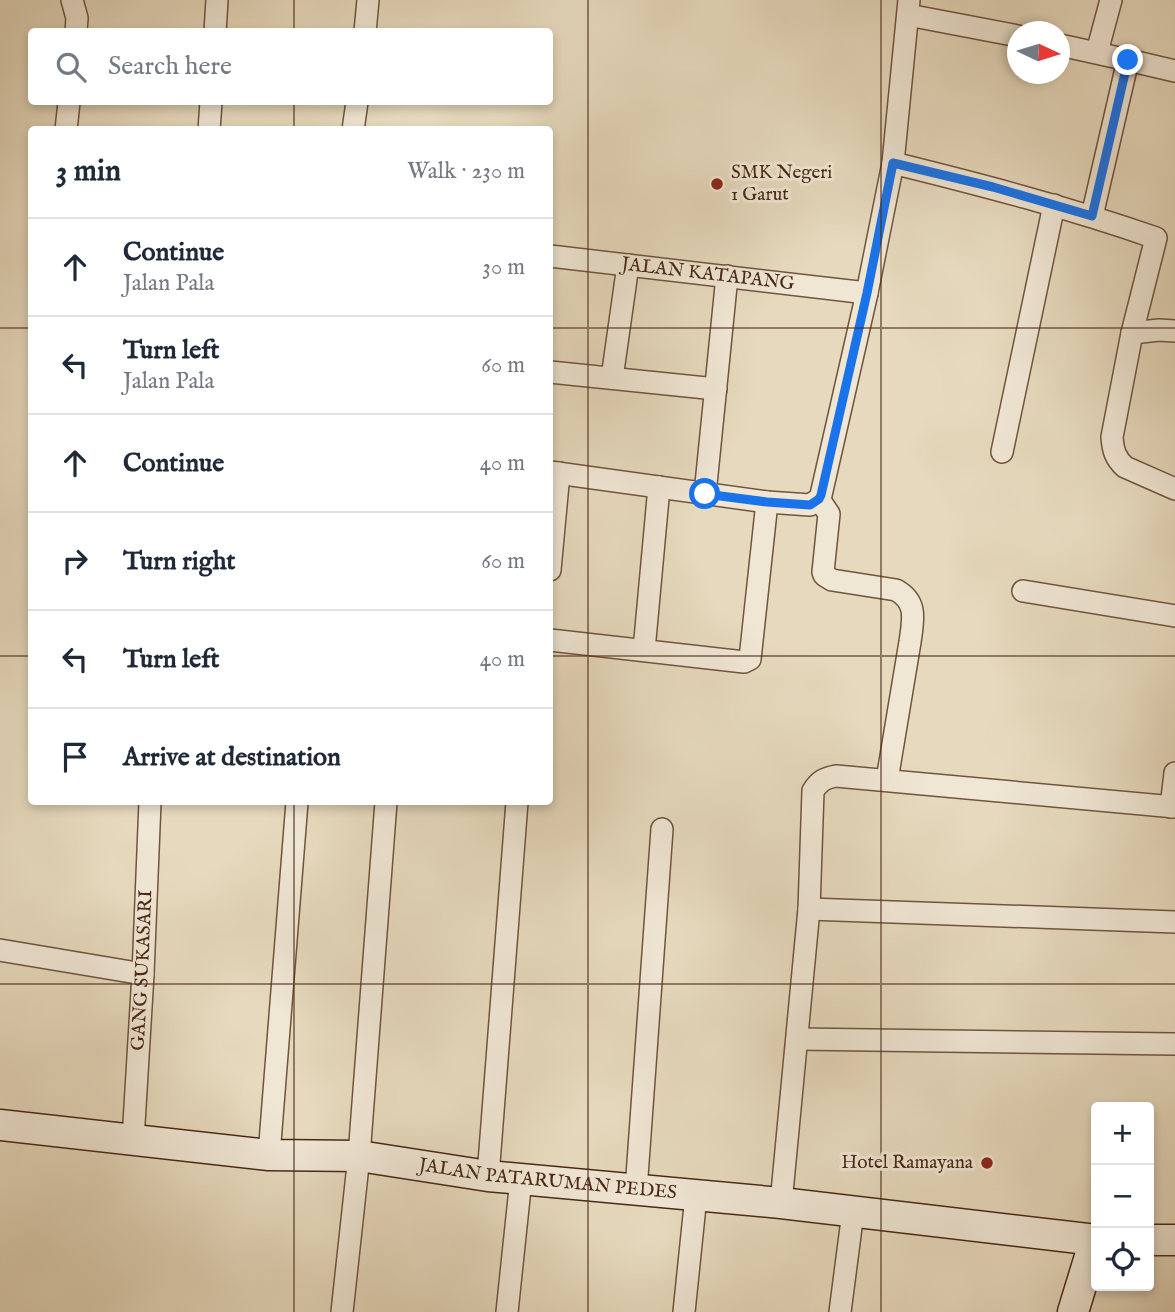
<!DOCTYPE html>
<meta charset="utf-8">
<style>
:root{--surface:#fff;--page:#f2f2f3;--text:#1f2937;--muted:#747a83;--line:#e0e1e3}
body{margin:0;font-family:"IM FELL English",serif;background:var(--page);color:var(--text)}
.controls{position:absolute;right:21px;bottom:21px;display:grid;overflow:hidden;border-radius:7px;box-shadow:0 4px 10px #0003}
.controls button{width:63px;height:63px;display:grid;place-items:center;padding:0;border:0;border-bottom:2px solid var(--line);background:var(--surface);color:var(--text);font:35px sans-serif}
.compass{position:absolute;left:1007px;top:21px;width:63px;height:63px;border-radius:50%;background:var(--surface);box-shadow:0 4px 10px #0003;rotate:94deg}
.stop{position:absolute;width:21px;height:21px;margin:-16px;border:5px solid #1a73e8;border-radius:50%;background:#fff}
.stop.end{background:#1a73e8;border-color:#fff;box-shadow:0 2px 7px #0008}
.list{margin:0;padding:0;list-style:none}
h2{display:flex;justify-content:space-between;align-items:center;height:91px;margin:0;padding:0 28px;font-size:30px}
h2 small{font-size:23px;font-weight:400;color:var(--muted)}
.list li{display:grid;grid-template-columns:46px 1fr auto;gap:21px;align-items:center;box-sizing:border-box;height:98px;padding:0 28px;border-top:2px solid var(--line)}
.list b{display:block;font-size:26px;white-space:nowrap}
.list p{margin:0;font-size:23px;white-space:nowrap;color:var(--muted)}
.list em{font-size:23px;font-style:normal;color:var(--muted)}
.icon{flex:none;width:38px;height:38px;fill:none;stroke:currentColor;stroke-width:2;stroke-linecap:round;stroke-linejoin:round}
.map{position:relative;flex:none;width:1175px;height:1312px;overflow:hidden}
.search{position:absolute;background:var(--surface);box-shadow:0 4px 10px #0003;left:28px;top:28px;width:525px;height:77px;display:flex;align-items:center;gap:18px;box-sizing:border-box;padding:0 24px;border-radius:7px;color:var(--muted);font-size:26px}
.panel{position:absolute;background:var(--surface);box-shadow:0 4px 10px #0003;left:28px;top:126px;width:525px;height:679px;border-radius:7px}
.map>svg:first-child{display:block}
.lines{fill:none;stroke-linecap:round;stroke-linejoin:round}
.street-casing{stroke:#71543e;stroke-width:24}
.secondary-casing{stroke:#4a2814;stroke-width:33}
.street{stroke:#efe6d4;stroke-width:21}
.secondary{stroke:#efe6d4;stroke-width:30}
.route{stroke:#1a73e8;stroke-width:9}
.grid{fill:none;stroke:#4a2814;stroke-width:2;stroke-opacity:0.55}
.poi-dot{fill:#8f2418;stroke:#efe6d4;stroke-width:2.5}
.labels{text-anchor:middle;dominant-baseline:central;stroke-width:6;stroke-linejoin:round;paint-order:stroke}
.poi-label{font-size:19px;fill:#4a2814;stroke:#efe6d4;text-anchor:start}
.street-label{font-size:19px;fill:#4a2814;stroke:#efe6d4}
</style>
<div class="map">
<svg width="1175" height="1312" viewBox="0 0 1175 1312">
<rect width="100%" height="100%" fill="#e6d9bd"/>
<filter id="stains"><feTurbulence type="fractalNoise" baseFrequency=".00286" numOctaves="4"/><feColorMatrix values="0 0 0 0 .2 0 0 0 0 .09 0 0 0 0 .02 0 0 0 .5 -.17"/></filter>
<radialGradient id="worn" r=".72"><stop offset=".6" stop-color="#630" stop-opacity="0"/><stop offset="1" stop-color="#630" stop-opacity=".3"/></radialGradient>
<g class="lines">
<g class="street-casing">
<g id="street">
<path d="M72 0 77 18 76 32"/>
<path d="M908 15 1018 36"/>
<path d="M215 32 217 0"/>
<path d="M365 32 368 0"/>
<path d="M1060 45 1128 60 1092 216"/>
<path d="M1097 52 1111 0"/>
<path d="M1128 60 1175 71"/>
<path d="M66 130 69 102"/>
<path d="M209 130 211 102"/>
<path d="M353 130 357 102"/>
<path d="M893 163 909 0"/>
<path id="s1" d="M550 256 867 293"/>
<path d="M1132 333 1159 330 1175 331"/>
<path d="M550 372 716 389"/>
<path d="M612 378 628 265"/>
<path d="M1002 452 1054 205"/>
<path d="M550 472 767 502 810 505 819 499 821 495 867 293 893 163C982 185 1070 208 1156 238L1132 333 1112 437C1113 450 1115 458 1125 467L1175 489"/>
<path d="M705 494 727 276"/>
<path d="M819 499 829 514 823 572 824 575 832 580 896 590C918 602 913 620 910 642L887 780"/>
<path d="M550 570 559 473"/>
<path d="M1023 591 1175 616"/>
<path d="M550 640 744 662 750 659 767 502"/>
<path d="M644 650 659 487"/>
<path d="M1171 807 1175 773"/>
<path d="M809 909 1175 922"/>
<path d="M0 950 143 974"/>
<path d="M797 1039 1175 1044"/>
<path id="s2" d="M133 1140 143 974 150 802"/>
<path d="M269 1155 297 802"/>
<path d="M488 1176 517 802"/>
<path d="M636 1190 662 829"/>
<path d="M781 1203 809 909 813 791C819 781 825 778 836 776L1175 807"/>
<path d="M342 1312 359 1156 386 802"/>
<path d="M507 1312 521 1179"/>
<path d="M684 1312 696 1196"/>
<path d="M840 1312 853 1212"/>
</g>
</g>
<g class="secondary-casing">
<g id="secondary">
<path id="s3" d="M0 1125 269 1155 359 1156 488 1176 781 1203 1096 1240"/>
<path d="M1149 1240H1175"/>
<path d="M1073 1312 1095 1240"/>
</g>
</g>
<use href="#street" class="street"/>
<use href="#secondary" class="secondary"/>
</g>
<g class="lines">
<path class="route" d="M705 494 767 502 810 505 819 499 821 495 867 293 893 163 993 187 1092 216 1128 60"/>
</g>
<path class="grid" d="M294 0V32M588 0V1312M881 0V1312M294 102V130M0 328H32M550 328H1175M0 656H32M550 656H1175M294 802V1312M0 984H1175"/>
<g class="poi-dot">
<circle cx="717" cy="184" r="7"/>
<circle cx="987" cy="1163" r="7"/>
</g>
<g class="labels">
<g class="poi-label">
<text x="731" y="173">SMK Negeri<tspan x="731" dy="22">1 Garut</tspan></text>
<text x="973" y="1163" text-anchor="end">Hotel Ramayana</text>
</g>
<g class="street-label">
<text stroke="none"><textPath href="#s1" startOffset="159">JALAN KATAPANG</textPath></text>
<text stroke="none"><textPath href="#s2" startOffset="170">GANG SUKASARI</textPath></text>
<text stroke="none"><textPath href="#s3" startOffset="551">JALAN PATARUMAN PEDES</textPath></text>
</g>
</g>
<rect width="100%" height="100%" filter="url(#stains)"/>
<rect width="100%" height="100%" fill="url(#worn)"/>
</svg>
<div class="controls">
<button>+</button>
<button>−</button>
<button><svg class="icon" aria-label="locate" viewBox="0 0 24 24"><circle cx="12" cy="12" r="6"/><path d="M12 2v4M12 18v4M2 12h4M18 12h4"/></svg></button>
</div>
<svg class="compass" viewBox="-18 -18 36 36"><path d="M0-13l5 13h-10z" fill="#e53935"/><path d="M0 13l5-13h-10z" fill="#747a83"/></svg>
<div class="stop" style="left:705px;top:494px"></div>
<div class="stop end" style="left:1128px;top:60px"></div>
<div class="search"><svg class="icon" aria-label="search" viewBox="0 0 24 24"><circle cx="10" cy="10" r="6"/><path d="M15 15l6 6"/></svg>Search here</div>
<section class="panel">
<h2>3 min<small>Walk · 230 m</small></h2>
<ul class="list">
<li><svg class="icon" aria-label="ahead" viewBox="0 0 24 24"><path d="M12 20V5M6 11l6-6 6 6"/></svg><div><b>Continue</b><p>Jalan Pala</p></div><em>30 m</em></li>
<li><svg class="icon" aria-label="left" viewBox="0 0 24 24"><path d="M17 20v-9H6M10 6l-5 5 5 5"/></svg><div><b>Turn left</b><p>Jalan Pala</p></div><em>60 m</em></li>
<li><svg class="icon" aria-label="ahead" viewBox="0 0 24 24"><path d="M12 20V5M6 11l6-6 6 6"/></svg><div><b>Continue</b></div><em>40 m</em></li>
<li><svg class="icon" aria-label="right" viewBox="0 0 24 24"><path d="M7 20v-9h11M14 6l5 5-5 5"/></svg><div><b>Turn right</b></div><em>60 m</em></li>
<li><svg class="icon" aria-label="left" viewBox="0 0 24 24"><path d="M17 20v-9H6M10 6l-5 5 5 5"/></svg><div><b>Turn left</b></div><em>40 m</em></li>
<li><svg class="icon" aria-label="arrive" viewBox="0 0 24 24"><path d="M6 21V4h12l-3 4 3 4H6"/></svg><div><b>Arrive at destination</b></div></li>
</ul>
</section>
</div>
